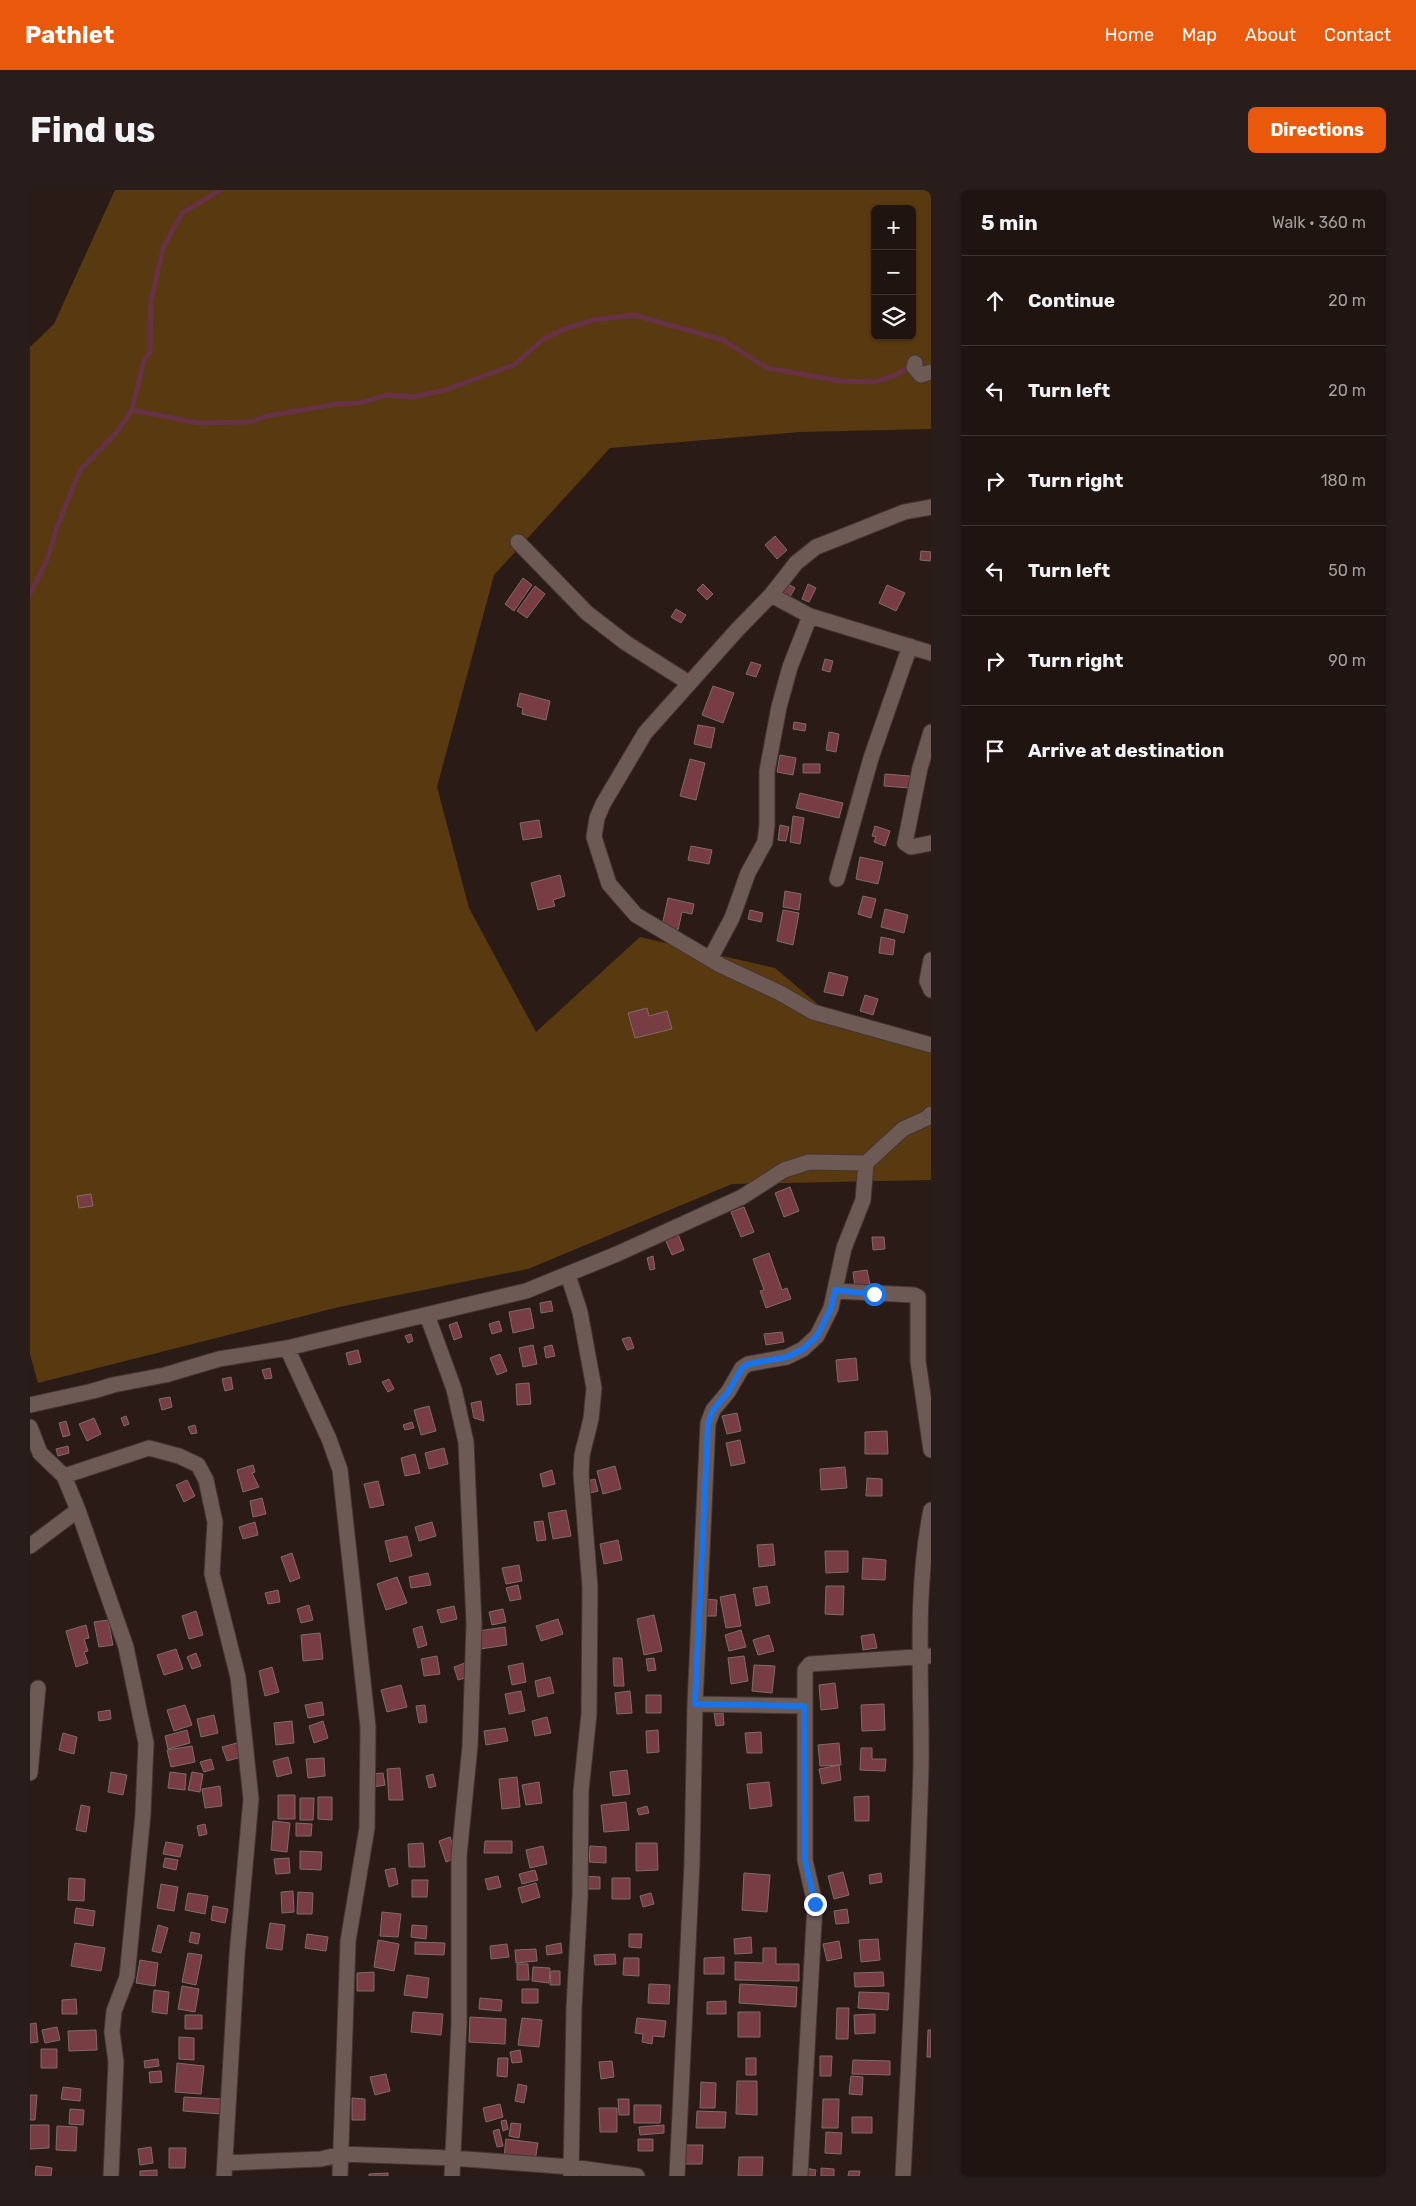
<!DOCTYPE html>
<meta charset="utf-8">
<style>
:root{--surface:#201411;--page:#281d1a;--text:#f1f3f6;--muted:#a29e9f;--line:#3d3331;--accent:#ea580c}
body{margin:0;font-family:Rubik,sans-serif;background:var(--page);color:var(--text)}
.controls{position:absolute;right:15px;top:15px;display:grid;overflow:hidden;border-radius:8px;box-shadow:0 1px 4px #0004}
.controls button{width:45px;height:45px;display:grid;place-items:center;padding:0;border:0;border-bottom:1px solid var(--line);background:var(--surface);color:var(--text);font:25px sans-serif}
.stop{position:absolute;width:15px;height:15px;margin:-11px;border:4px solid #1a73e8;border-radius:50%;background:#fff}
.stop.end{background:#1a73e8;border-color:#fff;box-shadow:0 1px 5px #0008}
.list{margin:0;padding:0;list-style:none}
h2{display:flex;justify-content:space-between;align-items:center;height:65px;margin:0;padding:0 20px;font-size:21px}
h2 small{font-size:16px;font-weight:400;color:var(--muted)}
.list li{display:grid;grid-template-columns:32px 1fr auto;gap:15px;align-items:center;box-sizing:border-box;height:90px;padding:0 20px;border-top:1px solid var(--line)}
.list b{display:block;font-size:19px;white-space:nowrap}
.list em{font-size:16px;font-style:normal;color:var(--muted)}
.icon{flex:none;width:28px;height:28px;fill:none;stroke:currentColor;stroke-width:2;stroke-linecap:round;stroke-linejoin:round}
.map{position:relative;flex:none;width:901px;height:1986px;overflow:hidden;border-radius:8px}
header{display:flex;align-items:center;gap:30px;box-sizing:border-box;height:70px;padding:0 25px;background:var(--accent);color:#fff}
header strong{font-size:24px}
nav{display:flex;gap:28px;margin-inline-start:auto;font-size:18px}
.intro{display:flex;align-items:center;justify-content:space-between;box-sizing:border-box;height:120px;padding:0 30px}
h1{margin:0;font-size:35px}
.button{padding:12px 22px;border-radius:8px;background:var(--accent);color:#fff;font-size:18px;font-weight:700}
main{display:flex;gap:30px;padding:0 30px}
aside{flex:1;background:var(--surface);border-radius:8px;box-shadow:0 1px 4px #0004}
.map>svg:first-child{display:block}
.green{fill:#59390f;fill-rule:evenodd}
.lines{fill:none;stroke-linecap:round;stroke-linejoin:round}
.stream{stroke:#673146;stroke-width:5}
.building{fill:#783d43;stroke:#806a6b}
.minor-casing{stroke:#433634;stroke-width:17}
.minor{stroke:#6d5a55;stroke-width:15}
.route{stroke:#1a73e8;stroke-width:6}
</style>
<header>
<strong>Pathlet</strong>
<nav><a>Home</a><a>Map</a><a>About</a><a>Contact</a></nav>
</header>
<div class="intro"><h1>Find us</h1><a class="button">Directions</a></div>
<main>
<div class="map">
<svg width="901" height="1986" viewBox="0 0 901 1986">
<rect width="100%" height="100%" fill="#2b1b17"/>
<path class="green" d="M85 0H901V239L770 242 580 258 464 385 407 597 439 718 506 842 610 747 745 778 818 840 901 862V990L702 994 498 1079 309 1117 8 1193 0 1164V157L24 134ZM845 19H882V146H845Z"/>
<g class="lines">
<path class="stream" d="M102 220 168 233 220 232 237 226 306 214 330 213 357 205 383 207 415 200 484 175 512 150 534 139 564 130 604 125 693 150 737 178 810 191 844 192 866 185 881 175
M0 404 17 370 27 337 50 280 86 243 102 220 114 171 120 162 121 111 133 58 152 23 191 0"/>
</g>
<path class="building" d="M745 346 757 360 747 369 735 355Z
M891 361 901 362 900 371 890 370Z
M493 388 502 395 484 421 475 414Z
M756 393 765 398 758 410 750 405Z
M673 394 683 404 677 410 667 400Z
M778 394 786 398 779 412 772 409Z
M857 395 875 403 866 421 849 413Z
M505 396 515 404 497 428 487 421Z
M646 419 656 425 651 433 641 427Z
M795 469 803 471 800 482 792 480Z
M721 472 731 475 726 487 716 484Z
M683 496 704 503 693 533 672 525Z
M490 503 520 511 516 530 492 524 493 518 487 516Z
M764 532 776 534 775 541 763 539Z
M668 535 685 538 681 558 664 554Z
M799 542 809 544 806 562 796 560Z
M750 565 766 568 763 585 747 582Z
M660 569 675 573 666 610 650 606Z
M773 574H790V583H773Z
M855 584 880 586 879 598 854 596Z
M770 603 813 613 809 628 766 618Z
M763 626 774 628 770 654 760 652Z
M509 630 512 647 493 650 490 633Z
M750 635 759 637 756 651 748 650Z
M845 636 860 641 855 656 844 652 846 647 842 646Z
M661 656 682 660 679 674 658 670Z
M830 667 853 672 848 694 826 689Z
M530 685 535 706 523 710 525 716 508 720 501 693Z
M755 701 771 704 769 720 753 717Z
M833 706 846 709 841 728 828 724Z
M638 708 664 714 662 724 652 722 648 740 632 736Z
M855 719 878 725 874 743 851 737Z
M720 720 733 723 731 732 718 729Z
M753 720 769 723 763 755 747 751Z
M851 747 865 750 863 765 849 763Z
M799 782 818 787 813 806 794 802Z
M835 805 848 809 843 825 830 821Z
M617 818 619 826 637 821 642 839 605 848 598 823Z
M760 997 769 1021 754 1027 745 1003Z
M61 1004 63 1016 49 1018 47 1006Z
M714 1017 724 1042 711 1047 701 1022Z
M648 1044 654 1060 642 1065 635 1049Z
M842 1047H854L855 1059 843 1060Z
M739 1063 752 1100 757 1098 761 1109 736 1118 730 1101 734 1100 723 1069Z
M623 1066 625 1079 620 1080 617 1068Z
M837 1080 840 1095 825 1097 823 1082Z
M521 1111 523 1121 511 1123 510 1113Z
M500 1118 504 1138 483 1143 479 1122Z
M469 1131 472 1141 462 1144 459 1134Z
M427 1132 432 1147 424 1150 419 1135Z
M752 1142 754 1152 736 1155 734 1144Z
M381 1144 383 1151 378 1153 375 1146Z
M600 1147 604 1158 597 1160 592 1149Z
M503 1155 507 1174 493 1177 489 1158Z
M522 1155 525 1166 516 1168 514 1157Z
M328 1160 331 1172 319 1175 316 1163Z
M470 1164 477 1181 467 1185 460 1168Z
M826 1168 828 1190 808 1192 806 1170Z
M240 1178 242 1188 235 1189 232 1180Z
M201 1187 203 1199 195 1201 192 1189Z
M359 1189 364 1199 358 1202 352 1192Z
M499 1193 501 1214 487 1215 486 1194Z
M140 1207 142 1217 132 1220 129 1209Z
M451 1211 454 1231 444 1228 441 1213Z
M399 1216 406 1241 391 1245 384 1220Z
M707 1223 711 1241 697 1244 692 1226Z
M96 1226 99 1234 94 1236 91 1228Z
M64 1228 71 1244 57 1251 49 1234Z
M36 1231 40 1245 33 1247 29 1233Z
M382 1232 384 1238 375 1240 373 1235Z
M165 1235 167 1243 161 1244 158 1237Z
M857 1241 858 1264H835V1242Z
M710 1250 715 1273 701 1276 696 1253Z
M38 1256 39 1263 28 1266 26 1259Z
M414 1258 418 1274 399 1279 395 1263Z
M385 1264 390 1283 375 1286 371 1268Z
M223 1275 225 1282 222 1283 229 1297 213 1302 207 1280Z
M585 1276 591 1299 573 1304 567 1281Z
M815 1277 817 1298 791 1300 790 1279Z
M522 1280 525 1294 513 1297 510 1284Z
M837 1288 852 1289V1306H836Z
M565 1289 568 1301 556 1304 553 1292Z
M157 1290 165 1306 154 1312 146 1295Z
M348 1291 354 1315 340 1318 334 1294Z
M232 1308 236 1324 223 1327 220 1311Z
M536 1320 541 1346 523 1349 518 1323Z
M513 1331 516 1350 507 1351 504 1332Z
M225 1332 228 1345 213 1349 209 1337Z
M402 1332 406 1346 389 1351 385 1337Z
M377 1346 382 1366 360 1372 355 1351Z
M588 1350 592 1370 574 1374 570 1354Z
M743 1354 745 1375 729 1377 727 1355Z
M795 1361H818V1382L796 1383Z
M262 1363 270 1388 260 1392 251 1367Z
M833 1368 856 1370 855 1390 832 1389Z
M489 1375 492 1391 476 1394 472 1378Z
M398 1383 401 1395 381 1398 379 1387Z
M367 1387 377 1413 356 1420 347 1394Z
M488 1395 491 1409 480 1411 476 1398Z
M737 1396 740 1413 726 1416 723 1398Z
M796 1396H814L813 1425 795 1424Z
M248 1400 250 1412 238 1414 235 1403Z
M705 1404 711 1436 696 1438 690 1407Z
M671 1409 687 1410 686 1426H671Z
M279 1415 283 1430 271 1433 267 1419Z
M424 1416 427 1429 411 1433 407 1420Z
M473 1419 476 1432 462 1435 459 1422Z
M166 1421 173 1445 159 1449 152 1426Z
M624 1425 632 1461 614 1465 607 1429Z
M528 1429 533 1444 511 1451 506 1436Z
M78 1430 83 1455 69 1457 64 1432Z
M56 1435 59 1448 54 1449 58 1461 54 1462 58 1473 46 1477 36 1441Z
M392 1436 397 1455 388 1458 383 1439Z
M475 1437 477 1455 450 1459 448 1441Z
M711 1440 716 1457 699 1461 695 1445Z
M290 1443 293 1469 273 1471 271 1445Z
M844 1444 847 1458 833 1460 831 1446Z
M739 1445 744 1461 728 1465 723 1450Z
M146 1459 153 1479 134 1485 127 1465Z
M166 1463 171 1476 162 1479 157 1467Z
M407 1466 410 1484 394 1486 391 1469Z
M714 1466 718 1491 701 1494 698 1468Z
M583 1468H592L594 1496H584Z
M624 1468 626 1480 618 1481 616 1469Z
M435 1473 439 1487 428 1490 424 1477Z
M493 1473 496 1492 482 1495 478 1476Z
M724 1475 745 1476 742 1503 722 1501Z
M242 1477 249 1502 235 1506 229 1481Z
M520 1487 524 1503 508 1507 505 1491Z
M805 1493 808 1518 791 1520 789 1495Z
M371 1495 377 1517 357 1522 351 1500Z
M491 1501 495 1521 479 1524 475 1504Z
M600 1501 602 1523 587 1524 585 1503Z
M616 1505H631V1523H616Z
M292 1512 294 1525 278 1528 275 1515Z
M854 1514 855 1540 832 1541 831 1515Z
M155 1515 162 1535 144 1541 137 1520Z
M395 1515 397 1532 389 1533 386 1516Z
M80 1520 81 1529 69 1531 68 1522Z
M684 1523H693L694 1535 686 1536Z
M184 1525 188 1543 171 1547 167 1529Z
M517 1527 521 1543 505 1546 502 1531Z
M262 1531 264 1553 246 1555 244 1533Z
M293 1531 298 1548 284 1553 279 1536Z
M475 1538 478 1551 456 1555 454 1541Z
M157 1540 160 1553 138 1559 135 1546Z
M628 1540 629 1562 617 1563 616 1541Z
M731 1542 732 1563H717L715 1543Z
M33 1543 47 1547 44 1564 29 1560Z
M207 1553 211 1567 197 1571 192 1557Z
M809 1553 811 1575 790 1576 788 1555Z
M162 1556 165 1572 141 1577 137 1560Z
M831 1558H842V1569H856L855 1581 830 1580Z
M258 1567 262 1583 247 1587 243 1571Z
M294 1568 295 1586 278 1588 276 1569Z
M181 1569 184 1579 174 1582 170 1572Z
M809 1575 811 1590 792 1594 789 1579Z
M370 1578 373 1610H359L357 1579Z
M597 1580 600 1604 583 1606 580 1582Z
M81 1582 97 1585 93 1605 78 1602Z
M140 1582 156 1584 155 1600 138 1598Z
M162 1582 173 1584 170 1602 158 1600Z
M353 1583 355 1595 343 1597 341 1584Z
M403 1584 406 1596 399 1598 396 1586Z
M487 1587 490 1617 472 1619 469 1589Z
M509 1592 512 1613 496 1615 492 1595Z
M739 1592 742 1616 720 1619 717 1594Z
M190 1596 192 1616 175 1618 172 1599Z
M248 1605H265V1629H248Z
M839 1606V1631H825L824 1607Z
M288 1607H302V1630L288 1629Z
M270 1608H284L283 1630H270Z
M596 1612 599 1640 574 1642 571 1615Z
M51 1615 60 1617 56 1642 46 1640Z
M617 1616 619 1623 609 1625 607 1619Z
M243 1631 260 1633 257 1662 241 1660Z
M266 1633 282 1634 281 1646H266Z
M175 1634 177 1644 169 1646 167 1636Z
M420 1647 427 1668 416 1672 409 1651Z
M455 1651H482V1663H454Z
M136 1652 153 1655 150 1667 133 1664Z
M393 1653 395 1677H379L378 1654Z
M606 1653H627L628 1680 606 1681Z
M513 1656 517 1674 500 1678 496 1660Z
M560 1656 576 1657V1673L559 1672Z
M270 1661 292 1662 291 1680 270 1679Z
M135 1668 148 1670 146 1680 133 1677Z
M259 1668 260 1683 246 1684 244 1669Z
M365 1678 368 1694 359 1697 355 1680Z
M505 1680 508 1690 492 1694 489 1684Z
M813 1682 819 1705 804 1709 798 1686Z
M714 1683 740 1685 737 1722 712 1720Z
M851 1683 852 1692 840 1694 839 1685Z
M468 1686 471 1697 458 1700 455 1689Z
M553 1686 570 1687V1699H553Z
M39 1688 55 1689 54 1711 38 1710Z
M582 1688H600V1709H582Z
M382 1690H398L397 1707H382Z
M506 1693 510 1707 492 1713 488 1698Z
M131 1694 148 1697 144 1721 127 1718Z
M263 1701 264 1722 252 1723 251 1702Z
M268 1702 283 1703 282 1724H267Z
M158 1703 178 1706 175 1724 155 1720Z
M621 1703 624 1714 613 1717 610 1706Z
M183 1716 198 1719 195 1733 181 1730Z
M46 1718 65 1721 63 1736 44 1733Z
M817 1719 819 1733 806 1734 804 1721Z
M352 1722 371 1724 368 1747 350 1746Z
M240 1733 255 1735 252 1760 236 1758Z
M128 1735 138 1738 131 1763 122 1761Z
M382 1735 397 1736 396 1749 381 1747Z
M161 1742 170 1744 168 1754 159 1752Z
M277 1744 298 1747 296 1761 275 1758Z
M599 1744H612L611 1758 599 1757Z
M721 1747 722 1763 705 1764 704 1749Z
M848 1749 850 1770 831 1772 829 1750Z
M348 1750 369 1754 364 1781 344 1777Z
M809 1751 812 1768 797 1771 793 1754Z
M385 1752 415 1753 414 1765 385 1764Z
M45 1753 75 1758 71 1781 41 1776Z
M531 1753 532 1763 517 1765 516 1756Z
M477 1754 479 1767 461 1769 460 1756Z
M733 1758H746V1774H769V1791L705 1790V1772L733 1773Z
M506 1759 507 1771 486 1773 485 1760Z
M158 1763 172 1765 166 1795 152 1792Z
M585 1764 586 1774 565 1775 564 1765Z
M694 1767V1784H674V1768Z
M594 1768H609V1786L593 1785Z
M110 1770 128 1773 125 1796 106 1793Z
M487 1774H498L499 1790H487Z
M503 1777 520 1778 519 1793 502 1791Z
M521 1781H530V1795H520Z
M344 1782V1801H327V1783Z
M853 1782 854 1796 825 1797 824 1783Z
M377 1785 399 1788 397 1808 374 1805Z
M619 1794 640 1795 639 1814 618 1813Z
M710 1794 767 1797 766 1817 709 1813Z
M152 1796 169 1799 165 1822 148 1819Z
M492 1799H508V1813H492Z
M124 1800 139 1802 137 1824 122 1822Z
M829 1802 859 1803 858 1820 828 1818Z
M450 1808 472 1810 471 1821 449 1819Z
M46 1809 47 1824H32V1810Z
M696 1811V1824H677V1812Z
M807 1818H819L818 1849H806Z
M383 1822 413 1824 411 1845 381 1842Z
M708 1822H730V1847H708Z
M845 1824V1843L825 1844 824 1825Z
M155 1825H172V1839H155Z
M440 1827 476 1829 475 1854 439 1852Z
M492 1828 512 1830 509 1857 488 1855Z
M607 1828 636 1831 634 1847 623 1846 622 1854 612 1852 613 1844 605 1843Z
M6 1833 8 1852 0 1853V1834Z
M27 1837 30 1850 15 1853 12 1840Z
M66 1840 67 1860 39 1861 38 1841Z
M898 1840H901V1867H897Z
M149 1847 164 1848V1870L149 1869Z
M11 1859H27V1878H11Z
M490 1860 492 1872 482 1873 480 1862Z
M790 1866H802L801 1886H790Z
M468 1868H478L477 1887 467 1886Z
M716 1868H726V1885H716Z
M128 1869 129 1876 115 1878 114 1871Z
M823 1870 860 1871V1885L822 1884Z
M582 1871 584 1887 571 1889 569 1872Z
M147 1873 174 1876 171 1904 145 1902Z
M131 1881 132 1892 120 1893 119 1882Z
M356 1884 360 1901 345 1905 340 1887Z
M821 1886 833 1887 832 1905 819 1904Z
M707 1891H727V1925L706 1924Z
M671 1892 686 1893 685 1918H670Z
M488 1894 497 1896 494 1913 485 1911Z
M33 1897 51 1899 50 1911 31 1909Z
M0 1905H7L5 1930H0Z
M154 1907 192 1909 191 1924 153 1921Z
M322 1908 335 1909V1930H322Z
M588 1909H599V1925H589Z
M793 1909H809L808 1938H792Z
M470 1914 473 1927 456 1932 453 1918Z
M604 1915H631L630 1933H604Z
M569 1918H587V1942H570Z
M40 1919 54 1920 53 1935 39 1934Z
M667 1921 696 1922 695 1938H666Z
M822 1927H842V1943H822Z
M476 1930 478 1939 473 1941 471 1931Z
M481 1933 491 1934 489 1948 479 1946Z
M0 1935H19V1958L0 1959Z
M634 1935V1943L610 1945 609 1937Z
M27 1936 47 1937 46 1961 26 1960Z
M469 1939 473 1956 467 1957 463 1941Z
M796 1942 812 1943 811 1964 795 1963Z
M476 1949 508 1953 505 1971 474 1967Z
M608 1949H623V1961H608Z
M652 1955H673L672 1974H651Z
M121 1957 123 1973 110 1975 108 1959Z
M139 1958H156L155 1978H139Z
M709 1967H733L732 1986H708Z
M6 1976 22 1978 21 1986H5Z
M775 1978 786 1980 785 1986H774Z
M791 1978 804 1979V1986H791Z
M127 1980V1986H110V1981Z
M819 1981H830L829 1986H818Z
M358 1983V1986H339V1984Z"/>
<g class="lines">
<g class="minor-casing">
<path id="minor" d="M885 173 884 177 891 185 901 182
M901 317 874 322 814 346 786 357 766 373 741 405 707 440 615 543 573 614 567 628 564 647 579 694 606 725 690 775 750 803 783 822 901 855
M488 352 557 423 596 453 659 493
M741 405 780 426 901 463
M901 542 890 578 875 653 881 657 901 653
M807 689 841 568 880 456
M680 769 702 728 718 683 735 652 737 635V581L749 517 760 477 780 426
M901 770 897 791 901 800
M538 1085 550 1122 564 1198 561 1229 552 1265 551 1284 560 1397 559 1524 551 1601 550 1706 544 1818 541 1986
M805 1101 884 1105 888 1107V1171L901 1260
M397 1125 424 1199 436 1252 444 1434 440 1556 429 1666V1833L422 1986
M257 1158 299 1249 310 1280 338 1537 337 1638 318 1751 310 1986
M0 1215 63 1201 83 1195 135 1185 189 1169 257 1158 496 1101 587 1064 712 1007 754 980 779 972 836 973
M0 1237 10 1263 34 1286 48 1320 96 1457 116 1553 113 1624 97 1787 84 1821 82 1842 86 1872 81 1986
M34 1286 119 1258 149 1266 168 1275 176 1290 185 1332 182 1384 208 1487 221 1609 207 1765 194 1986
M0 1356 48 1320
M665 1514 774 1516
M0 1583 8 1498
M195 1973 291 1969 311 1964 422 1968 541 1977 607 1986
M647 1986 662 1673 665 1514 678 1233 683 1220 698 1202 712 1178 718 1174 757 1167 773 1159 787 1146 801 1118 814 1058 833 1010 836 973 873 939 897 928 901 924
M770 1986 785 1714 775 1670V1480L780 1474 901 1466
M873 1986C880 1850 887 1714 891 1577 892 1491 884 1405 901 1320"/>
</g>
<use href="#minor" class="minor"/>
</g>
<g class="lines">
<path class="route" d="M785 1714 775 1670 774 1516 665 1514 678 1233 683 1220 698 1202 712 1178 718 1174 757 1167 773 1159 787 1146 801 1118 805 1100 844 1104"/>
</g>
</svg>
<div class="controls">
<button>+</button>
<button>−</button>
<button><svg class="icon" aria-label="layers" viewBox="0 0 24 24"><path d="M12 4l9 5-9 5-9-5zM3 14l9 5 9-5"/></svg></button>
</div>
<div class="stop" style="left:844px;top:1104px"></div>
<div class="stop end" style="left:785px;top:1714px"></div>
</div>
<aside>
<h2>5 min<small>Walk · 360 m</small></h2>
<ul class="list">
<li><svg class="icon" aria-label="ahead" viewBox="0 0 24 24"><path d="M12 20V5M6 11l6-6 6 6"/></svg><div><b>Continue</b></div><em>20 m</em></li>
<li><svg class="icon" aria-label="left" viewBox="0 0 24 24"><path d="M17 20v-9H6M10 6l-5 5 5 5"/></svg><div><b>Turn left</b></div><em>20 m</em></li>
<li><svg class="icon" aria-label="right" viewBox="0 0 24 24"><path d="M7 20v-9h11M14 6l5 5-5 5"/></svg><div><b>Turn right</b></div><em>180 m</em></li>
<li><svg class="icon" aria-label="left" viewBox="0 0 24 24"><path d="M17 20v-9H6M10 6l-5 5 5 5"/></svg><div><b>Turn left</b></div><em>50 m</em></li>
<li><svg class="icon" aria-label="right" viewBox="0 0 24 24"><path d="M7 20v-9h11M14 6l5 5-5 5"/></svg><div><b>Turn right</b></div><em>90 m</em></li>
<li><svg class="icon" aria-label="arrive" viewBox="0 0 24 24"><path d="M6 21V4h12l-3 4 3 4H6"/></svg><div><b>Arrive at destination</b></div></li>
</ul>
</aside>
</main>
